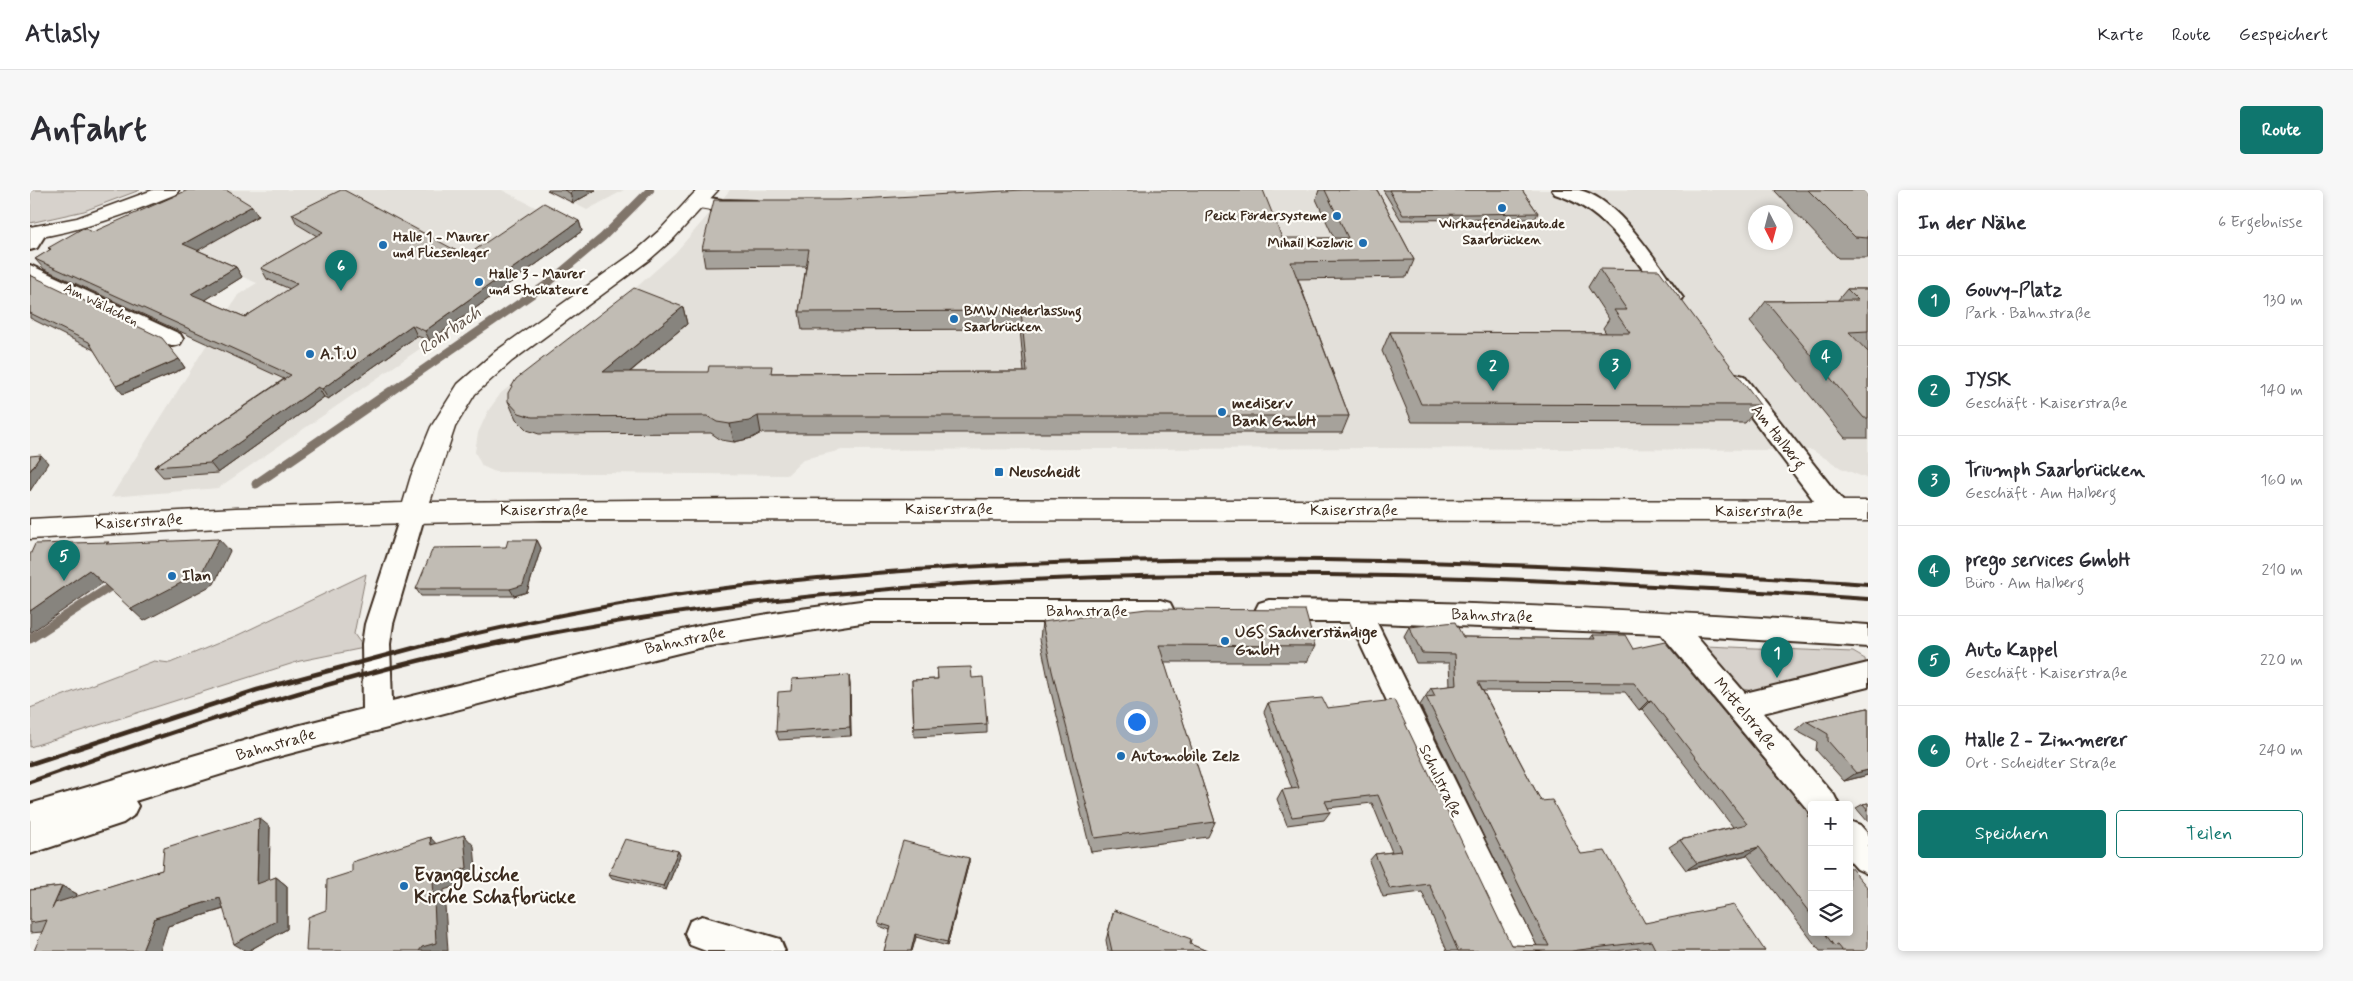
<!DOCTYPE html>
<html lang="de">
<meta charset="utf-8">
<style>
:root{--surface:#fff;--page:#f7f7f7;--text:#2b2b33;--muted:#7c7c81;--line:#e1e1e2;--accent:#0f766e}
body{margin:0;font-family:Mynerve,sans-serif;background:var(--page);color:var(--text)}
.controls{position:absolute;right:15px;bottom:15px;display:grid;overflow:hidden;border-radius:5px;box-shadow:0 2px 8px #0003}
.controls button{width:45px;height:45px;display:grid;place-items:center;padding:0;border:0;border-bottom:1px solid var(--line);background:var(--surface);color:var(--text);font:25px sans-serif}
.compass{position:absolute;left:1718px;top:15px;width:45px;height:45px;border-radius:50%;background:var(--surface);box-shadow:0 2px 8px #0003;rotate:174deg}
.you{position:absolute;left:1106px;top:531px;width:18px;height:18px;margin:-12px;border:4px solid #fff;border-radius:50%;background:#1a73e8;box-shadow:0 0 0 8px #1a73e833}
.badge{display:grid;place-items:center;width:32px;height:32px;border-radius:50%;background:var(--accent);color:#fff;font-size:16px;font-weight:700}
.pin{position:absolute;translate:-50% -41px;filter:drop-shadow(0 1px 2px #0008)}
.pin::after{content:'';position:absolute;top:26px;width:18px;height:15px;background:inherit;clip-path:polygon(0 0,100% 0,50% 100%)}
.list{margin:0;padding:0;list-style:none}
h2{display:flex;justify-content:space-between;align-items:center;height:65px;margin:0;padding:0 20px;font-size:21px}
h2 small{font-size:16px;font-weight:400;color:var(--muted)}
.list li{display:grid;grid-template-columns:32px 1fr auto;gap:15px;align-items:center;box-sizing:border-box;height:90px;padding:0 20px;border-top:1px solid var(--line)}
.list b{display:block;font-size:19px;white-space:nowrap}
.list p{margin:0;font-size:16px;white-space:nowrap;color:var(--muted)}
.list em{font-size:16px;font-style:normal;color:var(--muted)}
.actions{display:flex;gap:10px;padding:15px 20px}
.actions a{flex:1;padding:11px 0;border:1px solid var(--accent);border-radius:5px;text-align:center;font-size:18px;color:var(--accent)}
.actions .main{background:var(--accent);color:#fff}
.icon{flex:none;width:28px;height:28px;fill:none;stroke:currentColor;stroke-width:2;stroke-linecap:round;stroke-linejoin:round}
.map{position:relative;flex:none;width:1838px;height:761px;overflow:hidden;border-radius:5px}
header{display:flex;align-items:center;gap:30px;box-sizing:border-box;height:70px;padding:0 25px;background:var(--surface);border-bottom:1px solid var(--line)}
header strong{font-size:24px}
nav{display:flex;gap:28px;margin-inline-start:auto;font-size:18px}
.intro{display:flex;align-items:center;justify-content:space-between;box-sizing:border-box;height:120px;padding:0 30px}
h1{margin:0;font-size:35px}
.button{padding:12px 22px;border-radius:5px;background:var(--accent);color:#fff;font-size:18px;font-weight:700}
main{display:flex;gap:30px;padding:0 30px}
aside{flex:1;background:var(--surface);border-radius:5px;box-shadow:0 2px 8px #0003}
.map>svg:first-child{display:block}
.built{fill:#e3e0da;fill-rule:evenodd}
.green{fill:#d7d2cc;stroke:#897e75}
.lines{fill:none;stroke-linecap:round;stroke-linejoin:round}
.stream-far1{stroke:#80746b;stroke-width:8}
.stream{stroke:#80746b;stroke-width:9}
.street-casing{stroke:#3b2a1e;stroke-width:4}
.secondary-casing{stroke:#3b2a1e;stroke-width:3}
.street{fill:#fdfcf7;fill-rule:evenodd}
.secondary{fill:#fdfcf7;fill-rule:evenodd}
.rail-far1{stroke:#3b2a1e;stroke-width:4}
.rail{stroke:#3b2a1e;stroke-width:4.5}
.wall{fill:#a6a29b;stroke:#3b2a1e}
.shaded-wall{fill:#87847e;stroke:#3b2a1e}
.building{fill:#c1bcb4;stroke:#3b2a1e}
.poi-dot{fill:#1f6fb2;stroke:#fdfcf7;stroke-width:2}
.labels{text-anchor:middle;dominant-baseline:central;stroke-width:4.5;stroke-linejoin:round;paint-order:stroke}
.far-poi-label{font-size:14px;font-weight:bold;fill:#3b2a1e;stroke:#fdfcf7;text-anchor:start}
.far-street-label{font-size:14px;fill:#3b2a1e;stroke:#fdfcf7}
.poi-label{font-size:16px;font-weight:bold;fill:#3b2a1e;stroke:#fdfcf7;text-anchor:start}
.street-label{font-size:16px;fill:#3b2a1e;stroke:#fdfcf7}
.water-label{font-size:18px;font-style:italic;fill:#63554b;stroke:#fdfcf7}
.near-poi-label{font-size:19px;font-weight:bold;fill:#3b2a1e;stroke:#fdfcf7;text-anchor:start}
</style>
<header>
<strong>Atlasly</strong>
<nav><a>Karte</a><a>Route</a><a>Gespeichert</a></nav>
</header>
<div class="intro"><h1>Anfahrt</h1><a class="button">Route</a></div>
<main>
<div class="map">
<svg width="1838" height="761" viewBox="0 0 1838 761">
<rect width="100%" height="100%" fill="#f1efea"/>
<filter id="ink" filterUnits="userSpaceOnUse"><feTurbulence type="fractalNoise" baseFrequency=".02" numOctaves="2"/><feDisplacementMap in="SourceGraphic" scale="10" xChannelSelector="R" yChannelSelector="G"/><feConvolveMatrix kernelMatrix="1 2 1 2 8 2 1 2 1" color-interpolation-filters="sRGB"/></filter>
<g filter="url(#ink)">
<path class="built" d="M166 0H472L552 41 388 160 188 298 81 307 208 105 227 93 88 34Z
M517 0H594L557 20Z
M700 0H1838V289L1811 278 1782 260 1349 258 812 260 774 269 757 285 465 282 452 276 445 262 448 243 458 221 471 203 609 95 645 63ZM1726 22H1756V52H1726Z"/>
<path class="green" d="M0 0H110L54 21 0 33Z
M336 384 324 444 334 458 270 471 0 557V518L124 471 140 473 208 445Z
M1675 456 1823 462 1835 469 1836 477 1725 502 1714 499Z"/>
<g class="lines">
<path class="stream-far1" d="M359 203 517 94 573 47 620 0"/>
<path class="stream" d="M226 294 361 201
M0 449 89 391"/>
<g class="street-casing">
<path id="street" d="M1522 0C1530 0 1541 0 1549 0 1588 8 1627 73 1650 104L1653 108 1650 112 1643 114 1636 112C1604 69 1579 21 1525 4Z
M667 6 692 10 726 11 728 15 726 19C705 24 681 21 660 16L658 12 660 8Z
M7 36 14 38 17 42 7 58 0 60V38Z
M0 75 150 144 153 149 150 154 142 156 134 154 0 89Z
M1706 184 1714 186 1815 314 1818 321 1815 328 1806 330 1797 328 1698 196 1695 191 1698 186Z
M384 312 393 314 396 321 363 434 360 454 362 511 673 435 756 421 838 410H1130L1140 413 1144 421 1140 429 1130 432H838L673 457 559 485 247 567 105 611 108 616 103 626 93 633 0 664V614L247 541 333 519 332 454 335 434 372 321 375 314Z
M1239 410C1439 411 1638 421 1838 435V457L1666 446 1715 503 1838 473V497L1733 523 1804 605 1809 615H1782V625L1631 444 1347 433 1509 761H1474L1320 432H1239L1229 429 1225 421 1229 413Z
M1819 631 1830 635 1838 644V684L1827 679 1819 670Z
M672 726 750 749 755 761H676L660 755 655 743 660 731Z"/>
</g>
<g class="secondary-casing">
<path id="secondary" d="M123 0H149L146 4C98 24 51 41 0 49V37L47 28Z
M667 0H688L644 48 619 70 482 171 445 204 425 237 400 312 719 309 1838 311V331L514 330 206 337 0 349V329L206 318 373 313 381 286 401 237 428 194 466 161 605 62 630 40Z"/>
</g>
<use href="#street" class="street"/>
<use href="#secondary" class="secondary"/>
<path class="rail-far1" d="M405 453C501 430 598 410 696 398 1073 352 1460 370 1838 394
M470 453C918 362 1384 378 1838 409"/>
<path class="rail" d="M0 574 227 500 410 451
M0 592C156 536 314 484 476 451"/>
</g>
<path class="wall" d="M517 0H566L543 13Z
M1289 0H1347L1384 70 1377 87 1268 89 1319 226 1312 243H731L722 248 704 252 691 250 681 243 509 244 497 240 486 229 478 211 653 117 657 134 600 182 743 183 994 182 990 139 772 140 769 122 776 76 675 77 672 59 1304 48 1286 9Z
M1353 0H1492L1508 23 1505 29 1371 30Z
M1745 0H1838V68H1808L1745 1Z
M262 24 436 66 549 31 552 41 400 151 387 146 298 209 294 207 188 283 133 287 124 277 254 189 14 79 5 69 20 60 18 58 63 42 228 26 167 60 206 77 212 87 175 110 215 127 260 99 237 89 231 78 287 46 267 34Z
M1569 79 1730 215 1715 233 1382 232 1352 161 1360 142 1576 143 1573 138 1579 129 1558 97Z
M0 85 149 169 155 178 93 204 64 160 0 128Z
M1817 99H1838V248H1815L1720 132 1736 111H1807Z
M507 350 511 358 497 402 484 406H391L386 399 476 357Z
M1012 432 1285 456 1277 472H1134L1185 632 1178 647 1061 662 1020 498 1010 449Z
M1379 437 1433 447 1560 449 1563 445 1603 459 1778 626 1782 631V742H1819L1838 761H1790L1717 665 1656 680 1639 657 1650 650 1703 637 1612 519 1609 520 1595 502 1453 501 1511 611 1551 664 1615 733 1735 761H1612L1610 758 1586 761H1417L1392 702 1353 707 1339 671 1345 664 1362 662 1342 613 1298 618 1300 622 1294 630 1257 635 1247 609 1252 600 1262 599 1234 522 1238 513 1297 518 1481 755 1507 756 1390 515 1401 498 1420 496 1419 473H1386L1374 446Z
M907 478 957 534V543L884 547 882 490 908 489Z
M819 485 820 495 821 546 749 550 746 542 761 501Z
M1838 518V585L1814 591 1786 560 1787 552 1765 540 1776 531Z
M1838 613V632L1826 618 1833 614Z
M240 637 239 690 246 687 257 696V739L218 761H216L194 719 138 736 12 742 0 743V700L32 696 47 704 46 707 132 680Z
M648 661 650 665 636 700 582 688 579 684Z
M939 668V672L917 756 886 747 882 761H854L860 740 849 736 848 733Z
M1084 720 1160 754 1177 761H1078L1076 750Z"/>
<path class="shaded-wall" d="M544 0H566L543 13 540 3Z
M222 16 228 26 160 65 153 54Z
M549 31 552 41 400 151 395 141Z
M206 77 212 87 169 114 161 104Z
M653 117 657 134 579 199 573 182Z
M382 135 387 146 298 209 292 199Z
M149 169 155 178 93 204 86 196Z
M288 197 294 207 188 283 180 273Z
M728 226 731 243 722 248 704 252 700 234Z
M11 265 18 273 0 301V281Z
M189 349 200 361 184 394 114 431 101 419Z
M507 350 511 358 497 402 484 406 480 399Z
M59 380 73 393 0 443V421Z
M819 485 820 495 821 546 820 537Z
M1621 510 1612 519 1609 520 1618 511Z
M1838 580V585L1814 591 1826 583Z
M229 628 240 637 239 703 227 694Z
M434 645 444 656 447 689 414 700 418 761H389L403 690Z
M400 647 411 659 401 655Z
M1729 657 1717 665 1656 680 1667 673Z
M648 661 650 665 636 700 633 696Z
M939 668V672L917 756V752Z
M246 687 257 696V739L218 761H216L204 754Z
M32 696 47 704 38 727 22 719Z
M190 708 203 716 138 736 130 761H112L125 728Z
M885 744 886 747 882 761H881Z"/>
<path class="building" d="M158 0H196L222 16 153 54 206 77 161 104 215 127 267 94 231 78 293 42 262 24 311 0H314L436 66 514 13 549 31 395 141 382 135 292 199 288 197 180 273 124 277 261 185 5 69 21 59 18 58 53 38 63 42Z
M534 0H544L540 3Z
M993 0H1233L1252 48H1318L1295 0H1347L1384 70 1261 72 1319 226H728L719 231 700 234 687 232 677 226 502 227 489 223 478 211V203L486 189 604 98 653 117 573 182H678L679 176H742L741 183 997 182 991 121 769 122 779 59H672L684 10H810Z
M1359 0H1492L1508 23 1373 25Z
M1778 0H1838V48L1825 47Z
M1569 79 1629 80 1730 215 1391 214 1360 142 1600 143 1584 120H1597Z
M0 85 132 148 149 169 86 196 59 152 0 123Z
M1817 99H1838V141L1819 142 1838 162V228H1834L1736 111 1828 110Z
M11 265 0 281V266Z
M189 349 172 382 101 419 59 380 0 421V365L5 354 79 352 76 354Z
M478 350H507L493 395 480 399H386L403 358 476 357Z
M1117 419 1275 420 1285 456 1129 455 1185 632 1065 648 1022 481 1012 432Z
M1425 432 1433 447 1565 449 1563 445H1595L1603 459 1635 452 1780 625 1777 626 1782 631V726L1729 657 1667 673 1650 650 1717 634 1621 510 1618 511 1604 493 1448 492 1511 611 1522 610 1551 664 1575 661 1615 733 1704 715 1735 761H1626L1621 751 1541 761H1428L1399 694 1360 699 1345 664 1371 661 1348 605 1295 611 1300 622 1262 627 1252 600 1269 598 1238 513 1292 508 1297 518 1364 510 1481 755 1519 756 1396 507 1405 506 1401 498 1427 495 1425 464 1392 463 1379 437Z
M941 477 942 488 953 487 957 534 884 538 882 490 908 489 907 478Z
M819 485 820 537 746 542 748 502 761 501 762 489Z
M1838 518V580L1826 583 1798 551V544L1776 531Z
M1838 613V620L1833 614Z
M229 628 227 694 246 687V731L204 754 190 708 125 728 112 761H4L17 730 0 733V700L32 696 22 719 25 713 132 680 134 658Z
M434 645 437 678 403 690 406 753 392 757 389 761H276L278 727 296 720 297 690 322 682V672L400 647 401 655Z
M595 649 648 661 633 696 579 684Z
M873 651 939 668 917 752 885 744 881 761H854L861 737 848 733Z
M1819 676 1838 698V761H1812L1807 755 1804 756 1794 742H1819Z
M1084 720 1161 749 1160 754 1177 761H1082L1078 743Z"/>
</g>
<g class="poi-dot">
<circle cx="1472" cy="18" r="5"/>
<circle cx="1307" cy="26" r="5"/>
<circle cx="1333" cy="53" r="5"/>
<circle cx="353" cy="55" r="5"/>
<circle cx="449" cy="92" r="5"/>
<circle cx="924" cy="129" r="5"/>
<circle cx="280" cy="164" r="5"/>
<circle cx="1192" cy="222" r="5"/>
<rect x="964" y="277" width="10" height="10" rx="2.5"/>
<circle cx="142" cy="386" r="5"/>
<circle cx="1195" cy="451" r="5"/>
<circle cx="1091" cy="566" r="5"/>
<circle cx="374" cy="696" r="5"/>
</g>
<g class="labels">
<g class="far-poi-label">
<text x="1297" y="26" text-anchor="end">Peick Fördersysteme</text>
<text x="1472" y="34" text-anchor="middle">Wirkaufendeinauto.de<tspan x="1472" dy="16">Saarbrücken</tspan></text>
<text x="363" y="47">Halle 1 - Maurer<tspan x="363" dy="16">und Fliesenleger</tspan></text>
<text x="1323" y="53" text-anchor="end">Mihail Kozlovic</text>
<text x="459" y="84">Halle 3 - Maurer<tspan x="459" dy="16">und Stuckateure</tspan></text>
<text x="934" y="121">BMW Niederlassung<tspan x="934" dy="16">Saarbrücken</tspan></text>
</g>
<g class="far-street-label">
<text transform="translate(71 115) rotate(26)">Am Wäldchen</text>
</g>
<g class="poi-label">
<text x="290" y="164">A.T.U</text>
<text x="1202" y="213">mediserv<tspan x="1202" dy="18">Bank GmbH</tspan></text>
<text x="979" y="282">Neuscheidt</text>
<text x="152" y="386">Ilan</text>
<text x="1205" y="442">UGS Sachverständige<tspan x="1205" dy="18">GmbH</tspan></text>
<text x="1101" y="566">Automobile Zelz</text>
</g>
<g class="street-label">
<text transform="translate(1748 247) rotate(52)">Am Halberg</text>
<text x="919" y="319">Kaiserstraße</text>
<text x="514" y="320">Kaiserstraße</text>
<text x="1324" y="320">Kaiserstraße</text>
<text x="1729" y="321">Kaiserstraße</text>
<text transform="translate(109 332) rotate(-3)">Kaiserstraße</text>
<text x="1057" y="421">Bahnstraße</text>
<text transform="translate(1462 426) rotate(2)">Bahnstraße</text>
<text transform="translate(655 451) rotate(-12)">Bahnstraße</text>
<text transform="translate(1715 524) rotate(50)">Mittelstraße</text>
<text transform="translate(246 555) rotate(-16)">Bahnstraße</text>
<text transform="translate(1410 591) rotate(64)">Schulstraße</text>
</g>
<g class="water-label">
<text transform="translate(420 141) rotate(-35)">Rohrbach</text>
</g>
<g class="near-poi-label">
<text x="384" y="685">Evangelische<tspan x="384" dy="22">Kirche Schafbrücke</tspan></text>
</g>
</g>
</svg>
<div class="controls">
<button>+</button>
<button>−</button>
<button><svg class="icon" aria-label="layers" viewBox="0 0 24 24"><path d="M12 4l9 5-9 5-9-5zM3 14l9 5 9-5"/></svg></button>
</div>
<svg class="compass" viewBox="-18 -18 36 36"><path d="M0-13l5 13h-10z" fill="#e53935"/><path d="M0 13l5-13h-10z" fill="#7c7c81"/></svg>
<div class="you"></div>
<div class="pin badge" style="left:1747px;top:488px">1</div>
<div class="pin badge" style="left:1463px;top:201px">2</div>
<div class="pin badge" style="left:1585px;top:200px">3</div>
<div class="pin badge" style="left:1796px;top:191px">4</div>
<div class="pin badge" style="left:34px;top:391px">5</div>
<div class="pin badge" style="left:311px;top:101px">6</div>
</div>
<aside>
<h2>In der Nähe<small>6 Ergebnisse</small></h2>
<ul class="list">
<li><span class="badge">1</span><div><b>Gouvy-Platz</b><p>Park · Bahnstraße</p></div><em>130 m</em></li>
<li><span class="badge">2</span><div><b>JYSK</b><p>Geschäft · Kaiserstraße</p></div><em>140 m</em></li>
<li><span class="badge">3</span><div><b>Triumph Saarbrücken</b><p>Geschäft · Am Halberg</p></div><em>160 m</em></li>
<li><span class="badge">4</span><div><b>prego services GmbH</b><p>Büro · Am Halberg</p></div><em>210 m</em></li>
<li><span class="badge">5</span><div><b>Auto Kappel</b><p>Geschäft · Kaiserstraße</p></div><em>220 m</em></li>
<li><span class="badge">6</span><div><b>Halle 2 - Zimmerer</b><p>Ort · Scheidter Straße</p></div><em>240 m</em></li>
</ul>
<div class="actions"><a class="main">Speichern</a><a>Teilen</a></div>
</aside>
</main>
